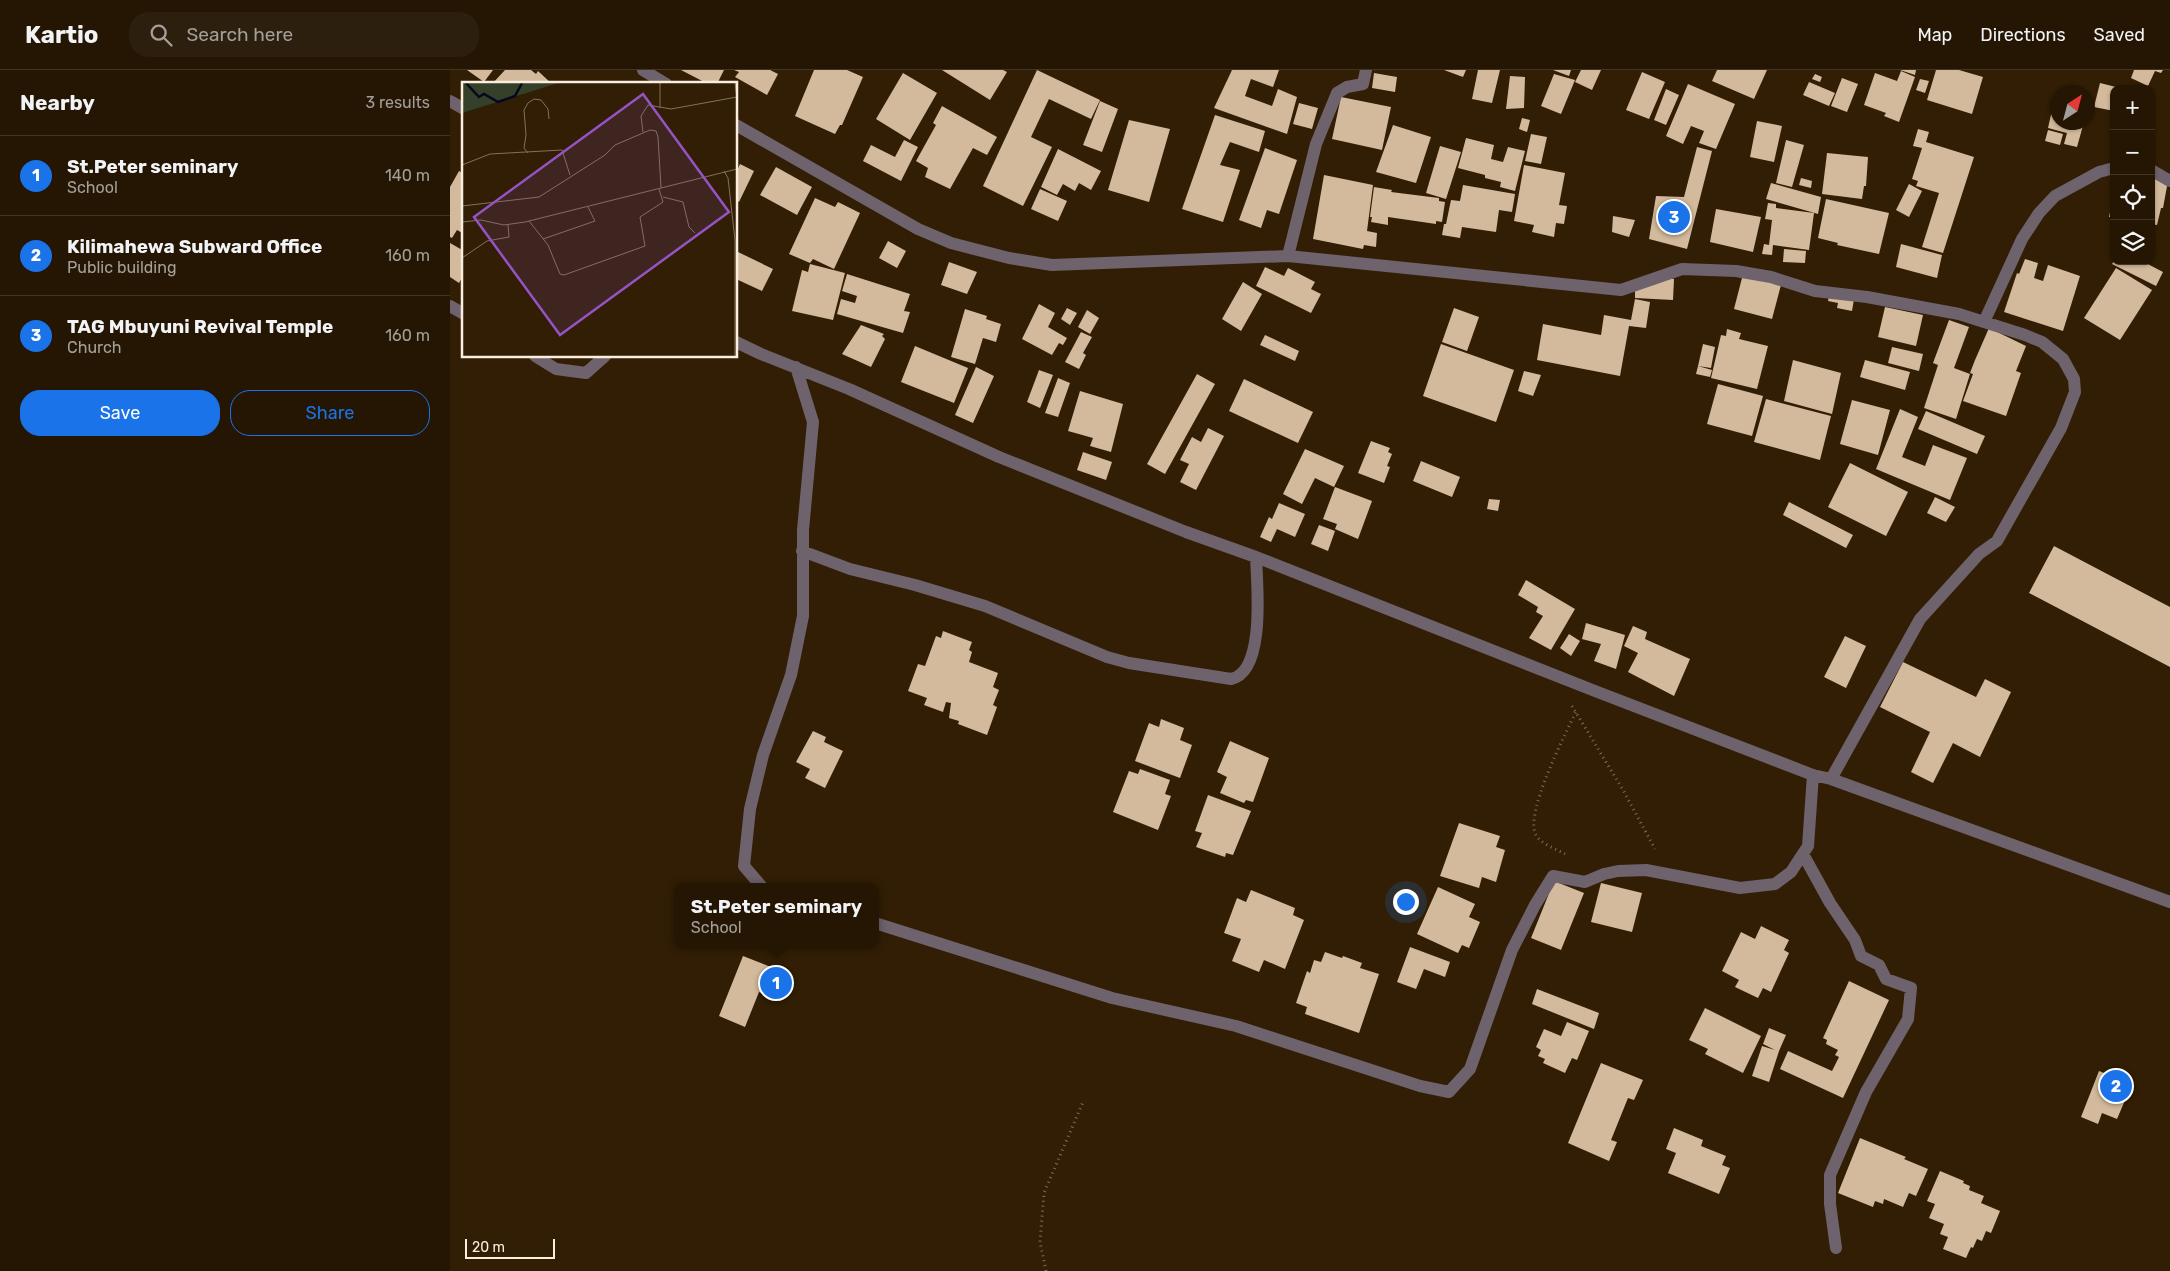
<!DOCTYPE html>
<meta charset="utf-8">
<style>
:root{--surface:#251603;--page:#2d1f0d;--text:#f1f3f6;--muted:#a39f9a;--line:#423525;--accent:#1a73e8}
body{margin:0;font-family:Rubik,sans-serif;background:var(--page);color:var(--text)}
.controls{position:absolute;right:15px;top:15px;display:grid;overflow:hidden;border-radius:10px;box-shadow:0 1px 4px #0004}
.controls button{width:45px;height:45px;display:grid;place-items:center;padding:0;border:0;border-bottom:1px solid var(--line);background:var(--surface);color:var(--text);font:25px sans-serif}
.compass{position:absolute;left:1600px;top:15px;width:45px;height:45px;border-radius:50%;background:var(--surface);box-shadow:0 1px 4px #0004;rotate:36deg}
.scale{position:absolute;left:15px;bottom:12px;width:90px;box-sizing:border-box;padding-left:5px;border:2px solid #fbeedf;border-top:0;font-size:14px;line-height:18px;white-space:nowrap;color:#fbeedf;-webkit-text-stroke:4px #311e04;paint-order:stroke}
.you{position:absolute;left:955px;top:831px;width:18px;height:18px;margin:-12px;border:4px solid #fff;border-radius:50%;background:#1a73e8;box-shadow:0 0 0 8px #1a73e833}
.badge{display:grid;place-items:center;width:32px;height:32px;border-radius:50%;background:var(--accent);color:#fff;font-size:16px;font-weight:700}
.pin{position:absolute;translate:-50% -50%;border:2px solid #fff;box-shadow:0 1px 5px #0006}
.popup{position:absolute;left:224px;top:813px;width:205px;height:65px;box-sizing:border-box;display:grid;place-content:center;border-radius:10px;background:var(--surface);filter:drop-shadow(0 1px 4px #0005);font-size:16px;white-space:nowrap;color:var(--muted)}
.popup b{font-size:19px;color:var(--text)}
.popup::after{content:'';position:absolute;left:50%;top:100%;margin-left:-10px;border:10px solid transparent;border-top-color:var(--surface)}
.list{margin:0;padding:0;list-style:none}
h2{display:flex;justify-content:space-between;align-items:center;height:65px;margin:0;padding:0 20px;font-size:21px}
h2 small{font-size:16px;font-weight:400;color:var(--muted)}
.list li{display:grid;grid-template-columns:32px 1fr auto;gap:15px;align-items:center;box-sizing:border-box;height:80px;padding:0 20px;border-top:1px solid var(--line)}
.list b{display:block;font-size:19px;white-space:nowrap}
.list p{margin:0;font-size:16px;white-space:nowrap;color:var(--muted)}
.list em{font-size:16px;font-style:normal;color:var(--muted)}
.actions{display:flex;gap:10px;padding:15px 20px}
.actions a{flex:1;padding:11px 0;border:1px solid var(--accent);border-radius:20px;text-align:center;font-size:18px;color:var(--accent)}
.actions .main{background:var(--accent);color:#fff}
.icon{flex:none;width:28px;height:28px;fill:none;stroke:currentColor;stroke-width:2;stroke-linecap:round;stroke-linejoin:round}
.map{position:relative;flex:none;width:1720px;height:1201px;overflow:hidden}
header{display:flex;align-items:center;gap:30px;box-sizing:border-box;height:70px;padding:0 25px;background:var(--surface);border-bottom:1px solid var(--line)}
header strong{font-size:24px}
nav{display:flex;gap:28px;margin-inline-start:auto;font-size:18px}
.search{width:350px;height:45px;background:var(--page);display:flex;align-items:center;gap:12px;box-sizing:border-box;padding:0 18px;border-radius:20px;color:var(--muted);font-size:19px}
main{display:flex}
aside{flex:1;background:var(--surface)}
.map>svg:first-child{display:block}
.building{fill:#d3ba9d}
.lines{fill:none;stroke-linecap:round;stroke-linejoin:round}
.path{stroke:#7f6f59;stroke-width:3;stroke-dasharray:1 4;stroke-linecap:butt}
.street{stroke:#6e626d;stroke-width:12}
.inset-river{fill:none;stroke:#02081d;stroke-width:2.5}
.inset-road{fill:none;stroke:#82715c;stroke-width:1}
.view{fill:#9553c5;fill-opacity:0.15;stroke:#9553c5;stroke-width:2.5}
.inset-edge{fill:none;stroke:#fbeedf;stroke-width:2.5}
</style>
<header>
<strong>Kartio</strong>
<div class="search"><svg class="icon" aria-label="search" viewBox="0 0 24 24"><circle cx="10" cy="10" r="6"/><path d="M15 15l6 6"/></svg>Search here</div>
<nav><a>Map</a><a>Directions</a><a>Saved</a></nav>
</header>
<main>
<aside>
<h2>Nearby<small>3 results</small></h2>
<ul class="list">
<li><span class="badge">1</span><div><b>St.Peter seminary</b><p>School</p></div><em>140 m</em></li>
<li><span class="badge">2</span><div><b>Kilimahewa Subward Office</b><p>Public building</p></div><em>160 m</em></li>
<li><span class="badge">3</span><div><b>TAG Mbuyuni Revival Temple</b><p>Church</p></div><em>160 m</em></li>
</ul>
<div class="actions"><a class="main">Save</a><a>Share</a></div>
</aside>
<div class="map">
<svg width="1720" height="1201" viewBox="0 0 1720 1201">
<rect width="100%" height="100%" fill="#311e04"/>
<path class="building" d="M17 0H43L34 12Z
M55 0H81L86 4 88 1 102 14H42Z
M231 0H274L267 14H258Z
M284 0H320L328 4 317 25 285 7 289 2Z
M364 0H397L413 7 392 55H390L385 64 345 46Z
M492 0H553L557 2 540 30Z
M587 0 650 30 641 49 599 29 581 67 602 77 573 136 533 116Z
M782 0H829L823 17 801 9 795 26 822 36 828 19 847 27 837 64 764 38Z
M994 0H1016L1013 7Z
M1028 0H1050L1042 33 1022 29Z
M1103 0H1121L1119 6Z
M1131 0H1151L1142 20 1125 12Z
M1267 0H1317L1304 29 1262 11Z
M1450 0H1466L1465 5Z
M1486 0H1509L1533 7 1522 44 1477 30Z
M1684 0H1713L1711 3 1705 1 1698 16 1681 8Z
M1451 1 1465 7 1449 52 1434 46 1436 43 1414 35 1425 3 1447 11Z
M1192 2 1215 12 1199 49 1176 40Z
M453 3 487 23 460 70 426 49Z
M924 3 947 7 945 22 922 18Z
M1104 4 1125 10 1111 44 1091 36Z
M1365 4 1372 7 1370 12 1362 9Z
M1060 6 1075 7 1074 38 1056 39Z
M1392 8 1408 14 1397 42 1381 36Z
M1470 9 1479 11 1475 23 1466 20Z
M1359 12 1385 23 1379 36 1353 25Z
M1650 13 1670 18 1664 19V41L1644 37Z
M1238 14 1285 34 1266 79 1249 73 1254 61 1241 56 1233 74 1216 66Z
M1216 19 1229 25 1216 55 1204 50Z
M891 27 941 37 932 80 882 69Z
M1605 27 1608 28V52H1634L1627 77 1614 74 1617 63 1598 58Z
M650 31 668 39 652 82 633 75Z
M849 33 868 38 862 59 843 54Z
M492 36 547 67 537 85 523 78 500 119 475 107 478 98 466 91 486 55 483 53Z
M765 45 815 61 809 82 780 72 770 95 790 100 773 152 732 139Z
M1072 48 1080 50 1077 62 1069 59Z
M679 50 720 59 699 132 658 120Z
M1307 51 1332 56 1324 92 1300 87Z
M943 55 981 67 966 113 926 102Z
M1468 59 1479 62 1476 72 1524 87 1493 183 1472 177 1489 123 1466 116 1468 111 1462 109 1472 78 1463 76Z
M1598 60 1613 64 1610 75 1595 71Z
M1081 64 1097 67 1091 94 1075 91Z
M1016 68 1044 75 1041 89 1053 92 1058 77 1075 81 1065 121 1050 117 1051 112 1035 108V105L1008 98Z
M454 70 468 77 451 111 413 91 421 75 445 87Z
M1336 70 1354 75 1342 117 1326 113Z
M990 76 1011 82 996 129 976 123Z
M1247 77 1262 81 1237 179 1199 169 1206 126 1234 127Z
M815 78 847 90 829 144 817 140 811 158 789 150Z
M608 79 651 101 641 120 629 113 625 121 613 114 607 125 591 117Z
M1377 83 1418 87 1416 116H1414L1412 129 1372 124Z
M290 94 304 101 289 132 286 130V103Z
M1074 95 1115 103 1109 135 1117 136 1114 154 1106 153 1104 167 1082 162 1084 155 1064 151Z
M326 97 362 117 347 145 310 125Z
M9 101 14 104V164L7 160 2 168 0 167V117Z
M874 105 923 115 917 161 927 163 926 177 914 175 913 179 863 169Z
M1351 108 1362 111 1361 118 1349 115Z
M1701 108 1718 111 1713 138H1711L1707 155 1701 154Z
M1321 113 1371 127 1368 144 1316 129Z
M1459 114 1472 121 1459 147 1446 140Z
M1013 115 1065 124 1062 142 1049 140 1046 162 1012 157 1010 168 992 165 994 154H996L1001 130 1010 131Z
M924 117 942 120 941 122 989 128V131L995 132 992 152 986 151V154L938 147V155L921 152 922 147H920Z
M590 119 617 131 608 151 581 139Z
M1663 127H1664V147H1659Z
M365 128 385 137 388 132 410 143 384 199 363 189 360 193 339 184Z
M1376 129 1439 143 1429 184 1387 175 1388 173 1368 168Z
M1318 133 1326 134V138L1364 143 1359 180 1323 175 1322 185 1312 184 1314 174 1319 175 1322 150 1315 149Z
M1266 139 1311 147 1303 182 1260 172Z
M1163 146 1185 150 1179 167 1162 162Z
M438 171 456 181 447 198 429 188Z
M0 173 14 181V204L9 213 0 207Z
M1451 174 1492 185 1487 208 1446 197Z
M1334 179 1356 181 1355 193 1333 192Z
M286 181 323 199 312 221 286 209Z
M1575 189 1588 193 1584 208 1593 211 1598 195 1630 206 1613 261 1554 242 1567 203 1569 204Z
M1664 191H1692L1713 202 1706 216 1662 194Z
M499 192 527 202 517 224 491 215Z
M360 194 395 203 383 250 342 241 352 200 358 202Z
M815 197 834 206 838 198 865 212 861 219 871 224 861 243 806 216Z
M1666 198 1702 220 1670 270 1634 248Z
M397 204 460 224 454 241 460 242 453 263 387 244 391 229 405 233 407 226 392 221Z
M1293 204 1331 215 1322 249 1284 239Z
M1192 207 1224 209 1223 230 1185 228V217Z
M793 212 812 224 791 261 772 249Z
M1380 221 1405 223 1402 241 1387 238 1388 233 1378 231Z
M1185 229 1200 232 1196 258 1179 256 1170 306 1087 290 1093 254 1151 265 1154 245 1181 250Z
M589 234 605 243 598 257 617 268 613 275 609 273 602 285 572 269Z
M1435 237 1473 245 1466 276 1428 267Z
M617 238 627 243 620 255 611 249Z
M1004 238 1029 247 1017 281 992 272Z
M515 239 537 246 536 249 551 254 546 272 533 268 525 294 501 287Z
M637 240 649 248 640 264 628 257Z
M1499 250 1519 257 1504 298 1520 304 1506 349 1474 338 1488 295 1483 293Z
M411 255 434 264 432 266 435 269 421 297 392 284Z
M1539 258 1576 276 1566 301 1571 303 1556 346 1513 331 1523 304 1520 303 1525 290Z
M1277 259 1291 263 1289 269 1318 276 1307 319 1261 308 1271 265 1276 266Z
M631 262 642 267 633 283 636 285 629 299 615 292Z
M815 265 849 281 845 291 810 275Z
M991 274 1064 300 1046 352 973 326Z
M1253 274 1265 277 1261 298 1248 296Z
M465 276 518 298 504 333 451 312Z
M1442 277 1473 284 1469 301 1438 293Z
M1343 290 1391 303 1382 344 1334 331Z
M1415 290 1460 302 1455 320 1410 307Z
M1248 296 1262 300 1260 307 1246 304Z
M526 297 544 306 523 353 505 345Z
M589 300 603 305 590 338 577 332Z
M1074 301 1091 305 1083 326 1068 321Z
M747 304 765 314 715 404 697 394Z
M608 308 620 313 608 347 595 343Z
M794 309 863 342 848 373 779 341Z
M1268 314 1313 326 1302 366 1257 354Z
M630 321 673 334 661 382 640 376 643 368 618 361Z
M1316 329 1381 346 1370 390 1304 372Z
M1402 330 1440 340 1428 385 1390 374Z
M1450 339 1468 347 1452 387 1475 396 1483 375 1517 388 1500 430 1426 399Z
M1476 341 1535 366 1527 384 1468 359Z
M758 358 774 366 746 420 730 412 739 394 730 390 742 367 751 372Z
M921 371 940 378 938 382 942 384 937 396 940 397 934 413 908 403Z
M855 379 894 396 884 417 865 408 852 434 833 424Z
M633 382 662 392 656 410 627 400Z
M971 391 1010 407 1002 427 963 411Z
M1400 393 1458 422 1436 466 1378 437Z
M885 417 922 431 908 469 885 459 887 454 873 449Z
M1485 427 1505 437 1496 452 1477 443Z
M1039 429 1050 430 1048 441 1037 439Z
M1339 432 1403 465 1396 478 1333 445Z
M829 433 855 444 845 467 827 459 821 472 810 467 819 447 822 449Z
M869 455 885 461 878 481 861 474Z
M1604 476 1720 537V597L1579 523Z
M1076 510 1125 539 1101 580 1079 568 1093 546 1086 542 1088 537 1068 525Z
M1136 553 1175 565 1166 599 1144 591 1151 574 1132 569Z
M1183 556 1197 562 1195 569 1240 589 1224 626 1178 602 1188 583 1174 576Z
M493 561 522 572 519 580 522 582 519 592 548 603 543 617 549 620 543 635 547 637 537 665 508 654 509 651 499 648 501 633 496 632 493 642 474 635 477 628 458 621 468 594 475 596 486 566 491 568Z
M1119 564 1130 571 1121 586 1110 578Z
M1395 566 1416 576 1396 618 1374 607Z
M1453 592 1526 627 1535 609 1561 622 1530 687 1503 673 1483 713 1461 702 1480 662 1430 637Z
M711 649 734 658 730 670 742 675 730 708 685 691 699 653 709 657Z
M363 661 376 667 374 672 393 681 375 718 355 708 360 699 346 692Z
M780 671 819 688 803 732 796 730 794 733 770 723 777 707 767 702Z
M690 699 720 710 715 724 721 726 708 760 663 742 679 701 688 704Z
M758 725 801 741 783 785 776 783 775 787 746 777 752 763 745 761Z
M1009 753 1050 766 1046 777 1055 780 1046 812 1032 807 1029 818 990 806Z
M1104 811 1134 823 1111 880 1081 868Z
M1151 813 1192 823 1182 862 1141 852Z
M988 817 1025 834 1019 847 1030 852 1019 878 1012 875 1008 883 967 864Z
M801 820 845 838 843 845 854 850 835 899 814 890 809 902 782 891 791 869 774 863 787 828 796 832Z
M1311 856 1339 870 1334 880 1339 883 1321 922 1313 918 1308 928 1285 917 1289 910 1272 901 1291 862 1305 869Z
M960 877 1000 892 995 907 974 899 966 919 947 912Z
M875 882 892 888 893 886 912 893 910 898 929 904 909 963 855 944 857 937 846 933 857 901 860 903 864 890 871 892Z
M293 886 341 905 331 931 309 922 295 957 269 946Z
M1399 911 1439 930 1393 1028 1330 999 1338 981 1382 1001 1389 987 1385 985 1388 980 1376 974 1377 970 1373 968Z
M1087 919 1149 943 1144 959 1082 934Z
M1255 938 1311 966 1293 1003 1255 984 1258 979 1239 970Z
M1117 952 1139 961 1127 990 1122 988 1115 1003 1093 993 1095 989 1088 986 1091 980 1086 977 1094 959 1111 966Z
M1319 958 1336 965 1329 981 1319 1012 1302 1006 1312 976 1325 980 1313 974Z
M1151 993 1193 1010 1184 1030 1178 1028 1161 1070 1167 1072 1159 1091 1118 1073Z
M1649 1001 1682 1014 1667 1049 1652 1043 1648 1054 1631 1047Z
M1224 1058 1253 1070 1251 1076 1276 1086 1272 1095 1280 1098 1269 1124 1218 1103 1226 1083 1216 1079Z
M1410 1068 1456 1087 1454 1089 1478 1099 1466 1126 1459 1123 1453 1137 1434 1129 1433 1134 1425 1131 1423 1137 1388 1123Z
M1490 1101 1514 1111 1513 1113 1520 1116 1519 1120 1534 1126 1531 1133 1550 1141 1541 1163 1536 1161 1532 1171 1527 1169 1523 1178 1521 1177 1516 1188 1493 1179 1498 1167 1490 1164 1494 1154 1479 1148 1485 1134 1477 1131Z"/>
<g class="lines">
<path class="path" d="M1122 636 1173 720 1205 779
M1115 784C1106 779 1091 774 1086 765 1074 745 1115 664 1126 642
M596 1201 590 1172 594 1123 633 1032"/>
<path class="street" d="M193 0 216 14
M0 31 14 39
M286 55 468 159 501 173 559 188 602 195 838 186 1171 220 1232 199 1286 201 1321 207 1365 221 1417 227 1509 244 1575 265 1592 272 1613 289 1624 309 1625 322 1611 358 1547 471 1529 484 1470 549 1381 709
M1701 100 1720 111
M838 186 866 74 887 23 897 17 913 14 916 0
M0 236 14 244
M1534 252 1572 169 1589 143 1605 126 1649 102 1664 98
M286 272 311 284 399 319 549 387 736 462 806 487 1145 621 1363 705 1381 709 1720 832
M85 286 106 299 136 303 155 286
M352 481 400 499 465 515 535 536 657 587 679 593 781 609C816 602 807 514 806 487
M1353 784 1380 833 1405 870 1411 886 1429 895 1436 909 1461 918 1458 949 1416 1022 1380 1105V1134L1386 1178
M312 817 294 796 300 739 313 685 341 605 353 546V460L363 352 346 297
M425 853 662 928 786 956 970 1016 999 1022 1020 999 1062 880 1085 835 1103 806 1135 812 1154 804 1168 801 1196 800 1290 818 1325 814 1341 802 1358 776 1363 705"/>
</g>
<g transform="translate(12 12)">
<rect width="275" height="275" fill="#311e04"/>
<path d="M0 1H96L0 31Z" fill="#344029"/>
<path class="inset-river" d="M4 1 17 15 22 12 36 20 53 14 60 1"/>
<path class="inset-road" d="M198 1V26M273 1 275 16M181 50 179 34 186 23 209 27 275 15M66 71 62 66 64 53 62 28 66 21 72 17 79 18 86 27 87 37M0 83 28 72 100 68 108 93M262 89 266 96 273 158V274M201 115 221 120 227 145 233 151M0 124 77 115 143 73 153 63 188 48 194 49 196 55 199 106M67 139 86 163 98 192 102 193 183 164 178 135 201 120 197 107M0 140 19 138 42 143 63 140 275 87M81 157 133 139 126 125M0 176 25 159 47 155 46 143"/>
<path class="view" d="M181 12 267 130 98 253 12 135Z"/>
<rect width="275" height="275" class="inset-edge"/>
</g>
</svg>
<div class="controls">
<button>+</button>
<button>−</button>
<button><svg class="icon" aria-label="locate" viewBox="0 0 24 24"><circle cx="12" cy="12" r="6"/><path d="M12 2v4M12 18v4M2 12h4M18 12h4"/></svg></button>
<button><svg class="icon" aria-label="layers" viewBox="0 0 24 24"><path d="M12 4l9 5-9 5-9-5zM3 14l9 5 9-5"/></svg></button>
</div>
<svg class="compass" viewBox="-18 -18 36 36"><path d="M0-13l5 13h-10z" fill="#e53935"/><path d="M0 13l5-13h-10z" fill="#a39f9a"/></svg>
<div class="scale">20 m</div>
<div class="you"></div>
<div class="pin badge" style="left:326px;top:913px">1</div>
<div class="popup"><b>St.Peter seminary</b>School</div>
<div class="pin badge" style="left:1666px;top:1016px">2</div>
<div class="pin badge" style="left:1224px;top:147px">3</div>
</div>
</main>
